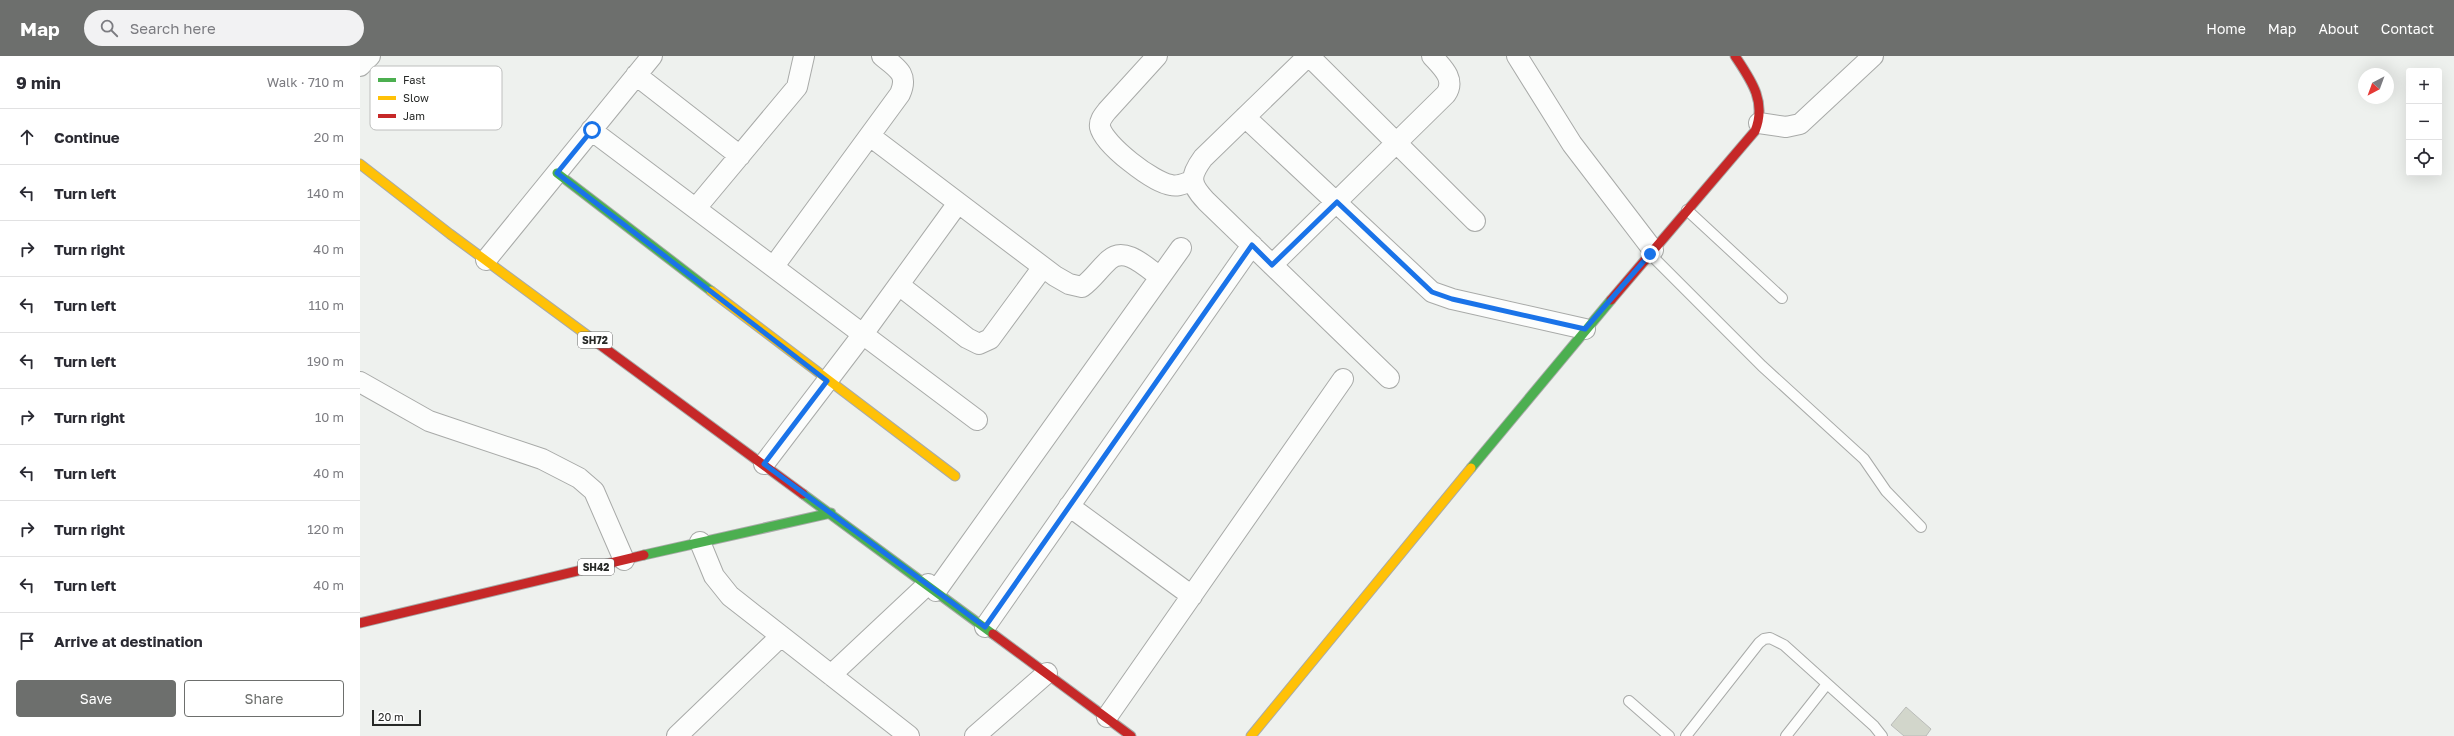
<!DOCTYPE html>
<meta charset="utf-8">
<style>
:root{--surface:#fff;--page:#f2f2f3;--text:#2b2b33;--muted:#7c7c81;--line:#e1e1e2;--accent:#6d6f6d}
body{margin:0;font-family:"Golos Text",sans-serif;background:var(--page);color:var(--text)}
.controls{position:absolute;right:12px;top:12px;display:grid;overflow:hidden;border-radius:4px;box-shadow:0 4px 16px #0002}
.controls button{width:36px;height:36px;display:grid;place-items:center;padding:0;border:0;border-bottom:1px solid var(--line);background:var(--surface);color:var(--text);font:20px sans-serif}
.compass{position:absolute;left:1998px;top:12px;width:36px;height:36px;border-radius:50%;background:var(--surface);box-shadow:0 4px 16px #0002;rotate:221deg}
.scale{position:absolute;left:12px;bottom:10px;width:49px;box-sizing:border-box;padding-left:4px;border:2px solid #272927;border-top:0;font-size:11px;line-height:14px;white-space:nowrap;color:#272927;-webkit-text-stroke:3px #fff;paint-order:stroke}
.stop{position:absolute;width:12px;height:12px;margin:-9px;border:3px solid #1a73e8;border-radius:50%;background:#fff}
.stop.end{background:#1a73e8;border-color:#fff;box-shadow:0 1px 4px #0008}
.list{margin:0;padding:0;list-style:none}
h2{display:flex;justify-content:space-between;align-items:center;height:52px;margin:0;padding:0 16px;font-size:17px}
h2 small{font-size:13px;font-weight:400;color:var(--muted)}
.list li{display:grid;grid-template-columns:26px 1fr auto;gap:12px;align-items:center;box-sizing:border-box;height:56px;padding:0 16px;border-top:1px solid var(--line)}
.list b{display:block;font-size:15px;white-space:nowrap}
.list em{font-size:13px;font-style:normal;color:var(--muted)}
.actions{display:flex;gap:8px;padding:12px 16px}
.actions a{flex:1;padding:9px 0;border:1px solid var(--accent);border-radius:4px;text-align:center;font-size:14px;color:var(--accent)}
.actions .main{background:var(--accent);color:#fff}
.icon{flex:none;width:22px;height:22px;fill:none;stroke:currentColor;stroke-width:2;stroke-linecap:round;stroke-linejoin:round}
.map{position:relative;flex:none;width:2094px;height:680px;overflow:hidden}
header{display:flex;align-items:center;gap:24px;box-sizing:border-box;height:56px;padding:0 20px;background:var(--accent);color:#fff}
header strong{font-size:19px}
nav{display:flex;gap:22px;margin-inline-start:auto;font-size:14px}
.search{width:280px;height:36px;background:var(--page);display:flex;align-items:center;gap:10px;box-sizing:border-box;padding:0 14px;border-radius:22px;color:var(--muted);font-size:15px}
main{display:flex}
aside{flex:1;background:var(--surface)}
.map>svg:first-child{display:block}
.building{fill:#d2d6cb;stroke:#babcb9}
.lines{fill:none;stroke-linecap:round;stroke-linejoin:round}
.lane-casing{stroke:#a8aaa8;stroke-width:12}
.street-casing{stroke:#a8aaa8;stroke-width:22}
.fast-casing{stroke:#a8aaa8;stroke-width:11}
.slow-casing{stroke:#a8aaa8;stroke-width:11}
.jam-casing{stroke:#a8aaa8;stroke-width:11}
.lane{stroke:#fcfdfc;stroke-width:10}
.street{stroke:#fcfdfc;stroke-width:20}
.fast{stroke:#4caf50;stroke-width:9}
.slow{stroke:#ffc107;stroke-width:9}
.jam{stroke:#c62828;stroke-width:9}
.route{stroke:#1a73e8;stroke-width:5}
.labels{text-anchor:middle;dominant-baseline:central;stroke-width:4;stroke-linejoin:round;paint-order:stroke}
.shield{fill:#fff;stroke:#686968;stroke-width:1}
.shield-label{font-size:10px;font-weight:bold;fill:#272927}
.key{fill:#fff;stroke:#bebfbe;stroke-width:1}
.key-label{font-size:11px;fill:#272927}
</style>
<header>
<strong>Map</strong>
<div class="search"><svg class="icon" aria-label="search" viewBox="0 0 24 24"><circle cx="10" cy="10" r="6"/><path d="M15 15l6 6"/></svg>Search here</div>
<nav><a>Home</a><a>Map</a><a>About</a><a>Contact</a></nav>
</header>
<main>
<aside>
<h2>9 min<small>Walk · 710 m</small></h2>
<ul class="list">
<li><svg class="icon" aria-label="ahead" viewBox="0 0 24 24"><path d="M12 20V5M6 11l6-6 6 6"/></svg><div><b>Continue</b></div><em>20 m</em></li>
<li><svg class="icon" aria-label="left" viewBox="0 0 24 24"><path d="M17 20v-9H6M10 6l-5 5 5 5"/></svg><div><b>Turn left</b></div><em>140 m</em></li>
<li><svg class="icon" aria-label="right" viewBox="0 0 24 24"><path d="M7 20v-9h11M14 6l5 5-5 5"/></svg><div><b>Turn right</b></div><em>40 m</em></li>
<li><svg class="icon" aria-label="left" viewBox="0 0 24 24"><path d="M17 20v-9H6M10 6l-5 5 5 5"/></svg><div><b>Turn left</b></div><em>110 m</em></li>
<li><svg class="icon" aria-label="left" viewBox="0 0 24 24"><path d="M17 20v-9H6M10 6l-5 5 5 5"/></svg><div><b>Turn left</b></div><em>190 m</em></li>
<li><svg class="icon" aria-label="right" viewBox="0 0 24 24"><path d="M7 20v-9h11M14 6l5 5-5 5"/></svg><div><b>Turn right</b></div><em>10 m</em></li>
<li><svg class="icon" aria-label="left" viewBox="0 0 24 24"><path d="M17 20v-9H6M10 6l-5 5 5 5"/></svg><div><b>Turn left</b></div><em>40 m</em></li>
<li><svg class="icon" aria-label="right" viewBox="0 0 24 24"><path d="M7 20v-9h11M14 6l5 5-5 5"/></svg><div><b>Turn right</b></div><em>120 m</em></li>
<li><svg class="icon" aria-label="left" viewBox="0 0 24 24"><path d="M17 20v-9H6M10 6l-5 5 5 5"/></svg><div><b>Turn left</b></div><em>40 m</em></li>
<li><svg class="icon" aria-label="arrive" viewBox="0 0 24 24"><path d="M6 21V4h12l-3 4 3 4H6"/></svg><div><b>Arrive at destination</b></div></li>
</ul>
<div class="actions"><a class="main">Save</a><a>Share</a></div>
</aside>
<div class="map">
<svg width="2094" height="680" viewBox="0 0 2094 680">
<rect width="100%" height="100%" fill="#eef1ee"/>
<path class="building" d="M1546 651 1571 673 1566 680H1544L1531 669Z"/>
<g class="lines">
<g class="lane-casing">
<path id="lane" d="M1327 154 1422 242
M1290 198 1402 310 1504 403 1526 435 1561 471
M1269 645 1309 680
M1326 680 1399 587 1404 583 1410 582 1424 589 1514 670 1522 680
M1426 680 1467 628"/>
</g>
<g class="street-casing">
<path id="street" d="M797 0 747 55C743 60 739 65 740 71 744 89 794 127 811 129 818 131 825 127 832 125
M948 0 843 102C829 121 830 128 846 145L1029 322
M949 0 1115 165
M1157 0 1212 88 1293 194
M0 10 10 0
M276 19 380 100
M885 61 1072 236 1092 243 1225 273
M1399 67 1426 71 1440 68 1513 0
M231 74 617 364
M510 80 695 220 709 228 722 231C733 223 739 213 749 204 765 189 787 212 800 221
M336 152 437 31 444 0
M126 204 292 0
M912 209 1086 38C1096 23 1082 11 1072 0
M414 210 540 38C549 18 537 12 522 0
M539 229 607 282 619 288 630 283 683 211
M0 326 69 365 182 403 219 422 234 435 264 504
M404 408 503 278 598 147
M709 450 832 540
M340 486 354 520 370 540 549 680
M576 535 821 192
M625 571 892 189
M471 619 568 528
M747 661 983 323
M317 680 421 580
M615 680 687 617"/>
</g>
<g class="fast-casing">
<path id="fast" d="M197 117 351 235
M1111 412 1251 244
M443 438 633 578
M284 499 471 457"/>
</g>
<g class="slow-casing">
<path id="slow" d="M0 108 90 178 239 288
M351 235 595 420
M891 680 1111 412"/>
</g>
<g class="jam-casing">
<path id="jam" d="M1251 244 1395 75C1407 46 1391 24 1375 0
M239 288 443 438
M0 567 284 499
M633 578 771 680"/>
</g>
<use href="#lane" class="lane"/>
<use href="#street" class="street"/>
<use href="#fast" class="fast"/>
<use href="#slow" class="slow"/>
<use href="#jam" class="jam"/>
</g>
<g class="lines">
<path class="route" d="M232 74 197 117 467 325 404 408 625 571 892 189 912 209 977 146 1072 236 1092 243 1225 273 1290 198"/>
</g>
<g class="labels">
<g class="shield">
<rect x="218" y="276" width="34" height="16" rx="3"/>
<rect x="218" y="503" width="36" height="16" rx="3"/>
</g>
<g class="shield-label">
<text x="235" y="284">SH72</text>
<text x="236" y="511">SH42</text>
</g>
</g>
<rect x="10" y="10" width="132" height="64" rx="6" class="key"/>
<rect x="18" y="22" width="18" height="4" fill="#4caf50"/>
<rect x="18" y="40" width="18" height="4" fill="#ffc107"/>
<rect x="18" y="58" width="18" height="4" fill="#c62828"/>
<g class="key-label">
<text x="43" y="28">Fast</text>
<text x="43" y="46">Slow</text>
<text x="43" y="64">Jam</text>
</g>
</svg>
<div class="controls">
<button>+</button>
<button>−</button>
<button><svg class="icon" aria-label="locate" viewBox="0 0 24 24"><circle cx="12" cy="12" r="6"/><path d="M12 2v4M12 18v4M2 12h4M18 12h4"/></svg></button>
</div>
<svg class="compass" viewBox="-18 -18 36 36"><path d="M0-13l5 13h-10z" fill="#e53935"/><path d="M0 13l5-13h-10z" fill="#7c7c81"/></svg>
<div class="scale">20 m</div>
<div class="stop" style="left:232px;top:74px"></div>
<div class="stop end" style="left:1290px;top:198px"></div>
</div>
</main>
